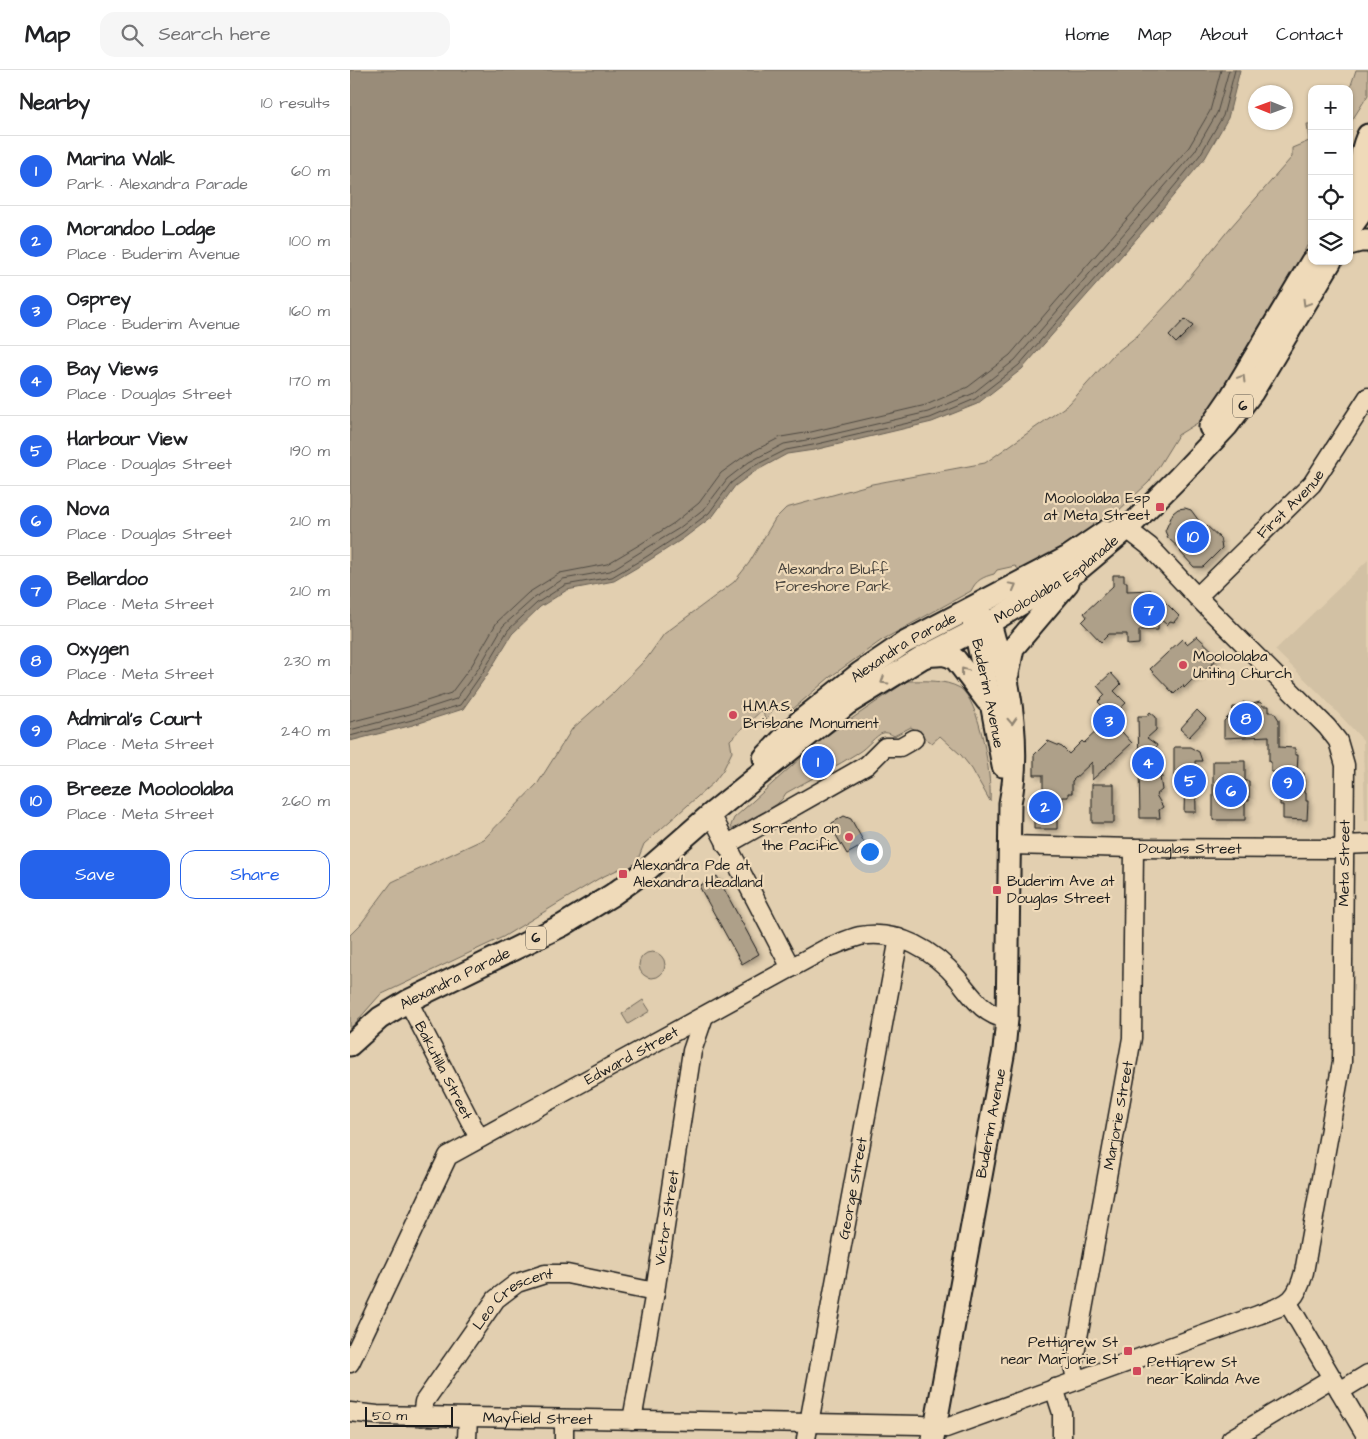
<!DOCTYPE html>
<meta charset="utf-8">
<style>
:root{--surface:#fff;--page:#f6f6f6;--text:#202124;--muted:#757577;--line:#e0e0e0;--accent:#2563eb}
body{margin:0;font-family:"Architects Daughter",sans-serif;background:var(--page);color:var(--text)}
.controls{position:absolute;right:15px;top:15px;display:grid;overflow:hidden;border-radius:10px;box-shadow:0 1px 4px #0004}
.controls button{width:45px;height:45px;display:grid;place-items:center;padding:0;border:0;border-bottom:1px solid var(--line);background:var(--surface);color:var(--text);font:25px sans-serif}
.compass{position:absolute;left:898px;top:15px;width:45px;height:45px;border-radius:50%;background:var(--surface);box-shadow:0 1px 4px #0004;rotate:271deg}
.scale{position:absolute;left:15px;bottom:12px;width:88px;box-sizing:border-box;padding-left:5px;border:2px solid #1c1c1c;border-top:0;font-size:14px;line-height:18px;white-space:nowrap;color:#1c1c1c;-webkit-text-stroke:4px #efdab9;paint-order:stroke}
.you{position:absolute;left:519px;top:781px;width:18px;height:18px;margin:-12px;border:4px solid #fff;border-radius:50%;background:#1a73e8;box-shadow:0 0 0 8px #1a73e833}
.badge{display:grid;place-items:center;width:32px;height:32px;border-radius:50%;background:var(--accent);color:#fff;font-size:16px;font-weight:700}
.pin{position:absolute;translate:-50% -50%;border:2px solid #fff;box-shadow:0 1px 5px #0006}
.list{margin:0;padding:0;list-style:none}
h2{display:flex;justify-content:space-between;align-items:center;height:65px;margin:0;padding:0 20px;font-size:21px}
h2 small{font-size:16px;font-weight:400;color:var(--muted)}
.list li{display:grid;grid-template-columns:32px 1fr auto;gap:15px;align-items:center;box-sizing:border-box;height:70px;padding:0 20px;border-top:1px solid var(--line)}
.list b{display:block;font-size:19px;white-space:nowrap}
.list p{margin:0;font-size:16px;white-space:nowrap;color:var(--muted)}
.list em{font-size:16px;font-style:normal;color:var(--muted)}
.actions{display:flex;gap:10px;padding:15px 20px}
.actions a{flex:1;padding:11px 0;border:1px solid var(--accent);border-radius:15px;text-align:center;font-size:18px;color:var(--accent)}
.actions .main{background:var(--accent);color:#fff}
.icon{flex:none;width:28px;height:28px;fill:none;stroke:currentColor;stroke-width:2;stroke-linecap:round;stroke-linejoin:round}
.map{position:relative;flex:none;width:1018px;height:1369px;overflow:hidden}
header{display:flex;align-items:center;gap:30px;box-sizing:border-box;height:70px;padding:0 25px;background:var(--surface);border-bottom:1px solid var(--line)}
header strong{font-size:24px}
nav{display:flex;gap:28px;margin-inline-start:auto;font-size:18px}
.search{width:350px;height:45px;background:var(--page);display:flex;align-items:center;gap:12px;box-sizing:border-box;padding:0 18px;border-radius:15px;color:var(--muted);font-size:19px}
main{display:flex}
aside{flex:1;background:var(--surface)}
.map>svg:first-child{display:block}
.built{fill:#d2c1a4}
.green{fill:#c5b49a;stroke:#70685b}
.water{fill:#998c79;stroke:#675f54}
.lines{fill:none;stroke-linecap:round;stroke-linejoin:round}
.shore{stroke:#4e4941;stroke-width:1}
.building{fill:#aea089;stroke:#1c1c1c;filter:url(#shadow)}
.minor-casing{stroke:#1c1c1c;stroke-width:21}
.major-casing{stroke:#1c1c1c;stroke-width:25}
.minor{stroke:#efdab9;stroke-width:18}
.major{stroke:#efdab9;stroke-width:21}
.oneway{stroke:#908472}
.poi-dot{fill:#d1495b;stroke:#efdab9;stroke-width:2}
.labels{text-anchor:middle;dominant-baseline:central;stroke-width:4.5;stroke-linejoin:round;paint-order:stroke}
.shield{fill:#efdab9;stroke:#5b554b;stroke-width:1}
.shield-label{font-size:14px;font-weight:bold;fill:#1c1c1c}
.poi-label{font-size:15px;fill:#1c1c1c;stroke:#efdab9;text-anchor:start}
.street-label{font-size:15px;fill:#1c1c1c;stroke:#efdab9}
.park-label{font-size:15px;fill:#46423c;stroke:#efdab9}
</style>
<header>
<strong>Map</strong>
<div class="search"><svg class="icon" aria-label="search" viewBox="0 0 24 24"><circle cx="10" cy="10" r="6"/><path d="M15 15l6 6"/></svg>Search here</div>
<nav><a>Home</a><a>Map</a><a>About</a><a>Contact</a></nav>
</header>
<main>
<aside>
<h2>Nearby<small>10 results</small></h2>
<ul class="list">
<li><span class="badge">1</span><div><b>Marina Walk</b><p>Park · Alexandra Parade</p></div><em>60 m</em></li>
<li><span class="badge">2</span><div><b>Morandoo Lodge</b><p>Place · Buderim Avenue</p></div><em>100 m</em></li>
<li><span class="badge">3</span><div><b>Osprey</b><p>Place · Buderim Avenue</p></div><em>160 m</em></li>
<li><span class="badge">4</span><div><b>Bay Views</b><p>Place · Douglas Street</p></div><em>170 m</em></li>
<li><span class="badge">5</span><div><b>Harbour View</b><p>Place · Douglas Street</p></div><em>190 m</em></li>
<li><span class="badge">6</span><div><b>Nova</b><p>Place · Douglas Street</p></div><em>210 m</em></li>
<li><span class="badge">7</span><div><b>Bellardoo</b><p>Place · Meta Street</p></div><em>210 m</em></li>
<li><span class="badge">8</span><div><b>Oxygen</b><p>Place · Meta Street</p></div><em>230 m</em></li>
<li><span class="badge">9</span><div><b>Admiral's Court</b><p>Place · Meta Street</p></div><em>240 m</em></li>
<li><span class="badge">10</span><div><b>Breeze Mooloolaba</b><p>Place · Meta Street</p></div><em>260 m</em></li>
</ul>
<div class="actions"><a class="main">Save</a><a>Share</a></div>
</aside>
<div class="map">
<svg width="1018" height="1369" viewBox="0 0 1018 1369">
<defs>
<filter id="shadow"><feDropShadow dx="3" dy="3" stdDeviation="2.5" flood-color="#0004"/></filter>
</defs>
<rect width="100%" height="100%" fill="#e2cfb0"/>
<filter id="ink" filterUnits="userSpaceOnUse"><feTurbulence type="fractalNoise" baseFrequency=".02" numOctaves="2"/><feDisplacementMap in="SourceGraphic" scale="10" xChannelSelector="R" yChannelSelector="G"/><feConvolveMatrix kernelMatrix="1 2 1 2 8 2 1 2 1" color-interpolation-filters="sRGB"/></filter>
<g filter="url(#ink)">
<path class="built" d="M1018 490V751H1015L1013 670 971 625 925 580Z"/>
<path class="green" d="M1006 0H1018V25L999 55V21Z
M957 54H962V166L922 245 865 342 828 365 799 412 765 444 744 460 673 503 665 496 647 500 644 504C633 507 626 510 621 521L532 570 480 607 443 639 427 634 415 651 413 639 380 670 382 682 373 700 364 712 294 774 286 794 276 802 269 799 248 809 153 867 30 925 0 959V865L10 855 42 812 134 769 188 713 222 659 264 622 297 588 314 564 384 512 399 493 425 449 436 438 522 414 635 393 719 334 763 285 787 266 822 229 880 158 942 87V78L959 71Z
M557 611C574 611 594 609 610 618 630 631 642 707 640 731L622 699 611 685 590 666 582 673 561 657 544 666C541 664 537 662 533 663 527 664 516 678 509 682 486 697 460 709 436 723 428 741 401 743 389 760L382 759 381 755 384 748 472 669Z
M289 895a13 13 0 1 1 26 0a13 13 0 1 1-26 0Z
M293 930 300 941 278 954 272 944Z"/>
<path class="water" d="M0 0H890L878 48 855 88 802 151 672 299 627 334 582 352 464 380 437 384 404 402 385 416 363 446 334 468 298 491 264 511 217 520 190 537 162 564 137 605 113 639 63 655 0 671Z"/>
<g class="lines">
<path class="shore" d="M0 652 58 637 101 623 122 595 147 552 178 523 210 503 257 494 289 475 324 453 349 433 371 403 396 385 431 367 461 362 576 335 618 317 660 285 839 77 860 41 871 0
M0 660 60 644 106 629 128 599 153 556 183 529 213 509 260 501 292 481 328 459 355 438 377 409 399 392 434 374 462 369 578 342 622 324 665 290 845 81 867 43 879 0
M0 666 62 650 110 635 133 602 158 560 187 533 215 515 262 507 296 487 331 464 359 443 381 413 402 397 436 380 463 375 580 348 625 329 669 295 798 148 850 85 873 46 885 0"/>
</g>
<path class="building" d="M835 249 843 256 826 273 819 266Z
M835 438 841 440 852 455 857 456 870 468 872 478 853 497H844L831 483 830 479 818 468 815 461 823 443 828 439Z
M763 505H774V512H777V521L801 520V527H810L829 546 824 552 820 551 817 555 808 547V560H789V574L777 575V564H759L751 572 732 552 737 547 734 543 763 516Z
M847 566 869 587 847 608 845 607 834 618 833 615 824 624 800 599 832 569 837 574Z
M761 603 771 614 764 621 776 633 762 646 748 632 755 625 747 616Z
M893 632 899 635 910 632 913 636H919V642H924L929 650V677L945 678V685H948L947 703H954V723H956V731H958L957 750 933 749V735H930V715H924L925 702H921V692L919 691V666L874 668V651L882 643 883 637H892Z
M847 640 856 649 839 667 830 659Z
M800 642 806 647V660L797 668 807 675 805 679V689L813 707H810L812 720 806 725 813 737 809 740 810 748H790L788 646H797Z
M748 647H771L764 653 782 673 742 710V692L722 711V723H718V727H712V735H707V759H684V733H693V705H684V685L698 671 712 677 719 684 732 671 734 673 754 654Z
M824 677H840L849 682 852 691H845L846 742H834L835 707H824Z
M863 691H895V711H899V731H895V750H863Z
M742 714H764V753H742Z
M494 746 501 749 515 774 497 784 483 760 482 753Z
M367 806 409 884 392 894 349 816Z"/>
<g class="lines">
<g class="minor-casing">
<g id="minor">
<path id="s1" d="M847 527 962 414 1018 327"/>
<path d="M361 744 441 898"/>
<path d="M376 775 517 695 535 677H550L564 669"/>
<path id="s2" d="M660 775 784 778 986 779 994 775 1018 774"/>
<path id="s3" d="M58 931 129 1068"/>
<path d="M938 1233 1018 1369"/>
<path id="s4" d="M0 1293 98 1086 477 878C488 874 498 869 510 866 548 859 584 881 608 909 622 926 633 945 657 949"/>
<path id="s5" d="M726 1310 723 1295 782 968 784 778"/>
<path d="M704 1318 712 1343V1369"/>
<path d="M990 1321 1018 1304"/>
<path id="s6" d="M0 1342 27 1345 118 1347 571 1355 596 1358 908 1245C936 1234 946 1234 954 1202L992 992 995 695 988 671 977 657 847 527 799 476 777 459 769 457 764 459"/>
<path id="s7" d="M72 1346 74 1332 146 1229 167 1213 195 1204H217L305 1222"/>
<path id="s8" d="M282 1350 305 1222 342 981 354 946"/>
<path d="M117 1369 118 1347"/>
<path d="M214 1369V1349"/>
<path id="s9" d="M456 1369 549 868"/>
<path d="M881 1369 982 1308"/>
</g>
</g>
<g class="major-casing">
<g id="major">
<path d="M999 138C1016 118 1005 90 1018 65"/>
<path d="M999 160 1014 139 1018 124"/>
<path d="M999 174 1010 171H1018"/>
<path d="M860 357 882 325 962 191"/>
<path id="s10" d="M622 547 642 638 653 696"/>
<path d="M576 586C587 585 596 582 606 590L637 631"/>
<path d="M658 604 663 578 718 513"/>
<path id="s11" d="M414 688 449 652 510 603 554 573 718 487 756 461"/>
<path id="s12" d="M0 975 30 948 58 931 213 855 262 825 297 800 361 744 497 634 575 586 639 553 727 501 777 459 827 409 877 356 902 323 981 191"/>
<path id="s13" d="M583 1369 654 980 657 949 660 733C670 686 663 615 645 571 643 565 642 557 639 553 635 548 626 543 620 539"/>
</g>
</g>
<use href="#minor" class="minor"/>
<use href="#major" class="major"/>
</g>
<defs><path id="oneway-chevron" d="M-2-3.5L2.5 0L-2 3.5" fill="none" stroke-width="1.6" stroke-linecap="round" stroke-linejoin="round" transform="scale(1.25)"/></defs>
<g class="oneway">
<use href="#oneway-chevron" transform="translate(956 233) rotate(121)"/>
<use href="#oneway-chevron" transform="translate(892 308) rotate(-59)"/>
<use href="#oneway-chevron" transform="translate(663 516) rotate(-29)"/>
<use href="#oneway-chevron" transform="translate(614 601) rotate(-127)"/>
<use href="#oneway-chevron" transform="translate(534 611) rotate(148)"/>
<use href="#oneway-chevron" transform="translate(662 651) rotate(87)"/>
</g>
</g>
<g class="poi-dot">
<rect x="805" y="432" width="10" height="10" rx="2.5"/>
<circle cx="833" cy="595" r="5"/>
<circle cx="383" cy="645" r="5"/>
<circle cx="499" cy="767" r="5"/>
<rect x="268" y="799" width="10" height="10" rx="2.5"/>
<rect x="642" y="815" width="10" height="10" rx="2.5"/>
<rect x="773" y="1276" width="10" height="10" rx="2.5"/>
<rect x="782" y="1296" width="10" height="10" rx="2.5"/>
</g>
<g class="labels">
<g class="shield">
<rect x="883" y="324.5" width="20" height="23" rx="4"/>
<rect x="176" y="856.5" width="20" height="23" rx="4"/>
</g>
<g class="shield-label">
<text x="893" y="336">6</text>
<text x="186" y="868">6</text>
</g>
<g class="poi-label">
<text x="800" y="428" text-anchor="end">Mooloolaba Esp<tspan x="800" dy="17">at Meta Street</tspan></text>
<text x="843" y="586">Mooloolaba<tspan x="843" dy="17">Uniting Church</tspan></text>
<text x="393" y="636">H.M.A.S.<tspan x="393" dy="17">Brisbane Monument</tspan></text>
<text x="489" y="758" text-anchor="end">Sorrento on<tspan x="489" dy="17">the Pacific</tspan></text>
<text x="283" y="795">Alexandra Pde at<tspan x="283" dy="17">Alexandra Headland</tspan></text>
<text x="657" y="811">Buderim Ave at<tspan x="657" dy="17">Douglas Street</tspan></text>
<text x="768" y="1272" text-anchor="end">Pettigrew St<tspan x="768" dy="17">near Marjorie St</tspan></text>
<text x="797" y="1292">Pettigrew St<tspan x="797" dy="17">near Kalinda Ave</tspan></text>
</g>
<g class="street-label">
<text stroke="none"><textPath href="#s1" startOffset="132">First Avenue</textPath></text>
<text stroke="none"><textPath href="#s12" startOffset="850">Mooloolaba Esplanade</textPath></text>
<text stroke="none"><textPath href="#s11" startOffset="179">Alexandra Parade</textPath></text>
<text stroke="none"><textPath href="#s10" startOffset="78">Buderim Avenue</textPath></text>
<text stroke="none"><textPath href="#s2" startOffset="180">Douglas Street</textPath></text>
<text stroke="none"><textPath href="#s6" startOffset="1408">Meta Street</textPath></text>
<text stroke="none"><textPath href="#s12" startOffset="125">Alexandra Parade</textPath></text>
<text stroke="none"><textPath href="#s4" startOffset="438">Edward Street</textPath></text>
<text stroke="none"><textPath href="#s3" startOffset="78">Bakutilla Street</textPath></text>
<text stroke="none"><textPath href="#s5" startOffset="269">Marjorie Street</textPath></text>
<text stroke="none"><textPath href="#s13" startOffset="321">Buderim Avenue</textPath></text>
<text stroke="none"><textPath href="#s9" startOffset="255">George Street</textPath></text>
<text stroke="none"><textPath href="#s8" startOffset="205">Victor Street</textPath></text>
<text stroke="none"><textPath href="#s7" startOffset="154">Leo Crescent</textPath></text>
<text stroke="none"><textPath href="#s6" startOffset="188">Mayfield Street</textPath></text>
</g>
<g class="park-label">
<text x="483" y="499">Alexandra Bluff<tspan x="483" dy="17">Foreshore Park</tspan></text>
</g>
</g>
</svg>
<div class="controls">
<button>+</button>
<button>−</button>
<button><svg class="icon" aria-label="locate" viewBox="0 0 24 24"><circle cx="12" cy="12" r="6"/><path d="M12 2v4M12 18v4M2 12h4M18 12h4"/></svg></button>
<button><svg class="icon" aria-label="layers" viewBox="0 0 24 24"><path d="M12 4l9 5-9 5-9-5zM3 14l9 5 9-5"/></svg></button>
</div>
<svg class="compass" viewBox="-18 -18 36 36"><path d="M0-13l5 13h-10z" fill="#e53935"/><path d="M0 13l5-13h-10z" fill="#757577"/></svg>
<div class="scale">50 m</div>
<div class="you"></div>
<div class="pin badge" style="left:468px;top:692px">1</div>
<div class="pin badge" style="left:695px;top:737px">2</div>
<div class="pin badge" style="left:759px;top:651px">3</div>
<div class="pin badge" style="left:798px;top:693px">4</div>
<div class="pin badge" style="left:840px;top:711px">5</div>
<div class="pin badge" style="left:881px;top:721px">6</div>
<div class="pin badge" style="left:799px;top:540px">7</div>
<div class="pin badge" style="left:896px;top:649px">8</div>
<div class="pin badge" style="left:938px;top:713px">9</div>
<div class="pin badge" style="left:843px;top:467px">10</div>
</div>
</main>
